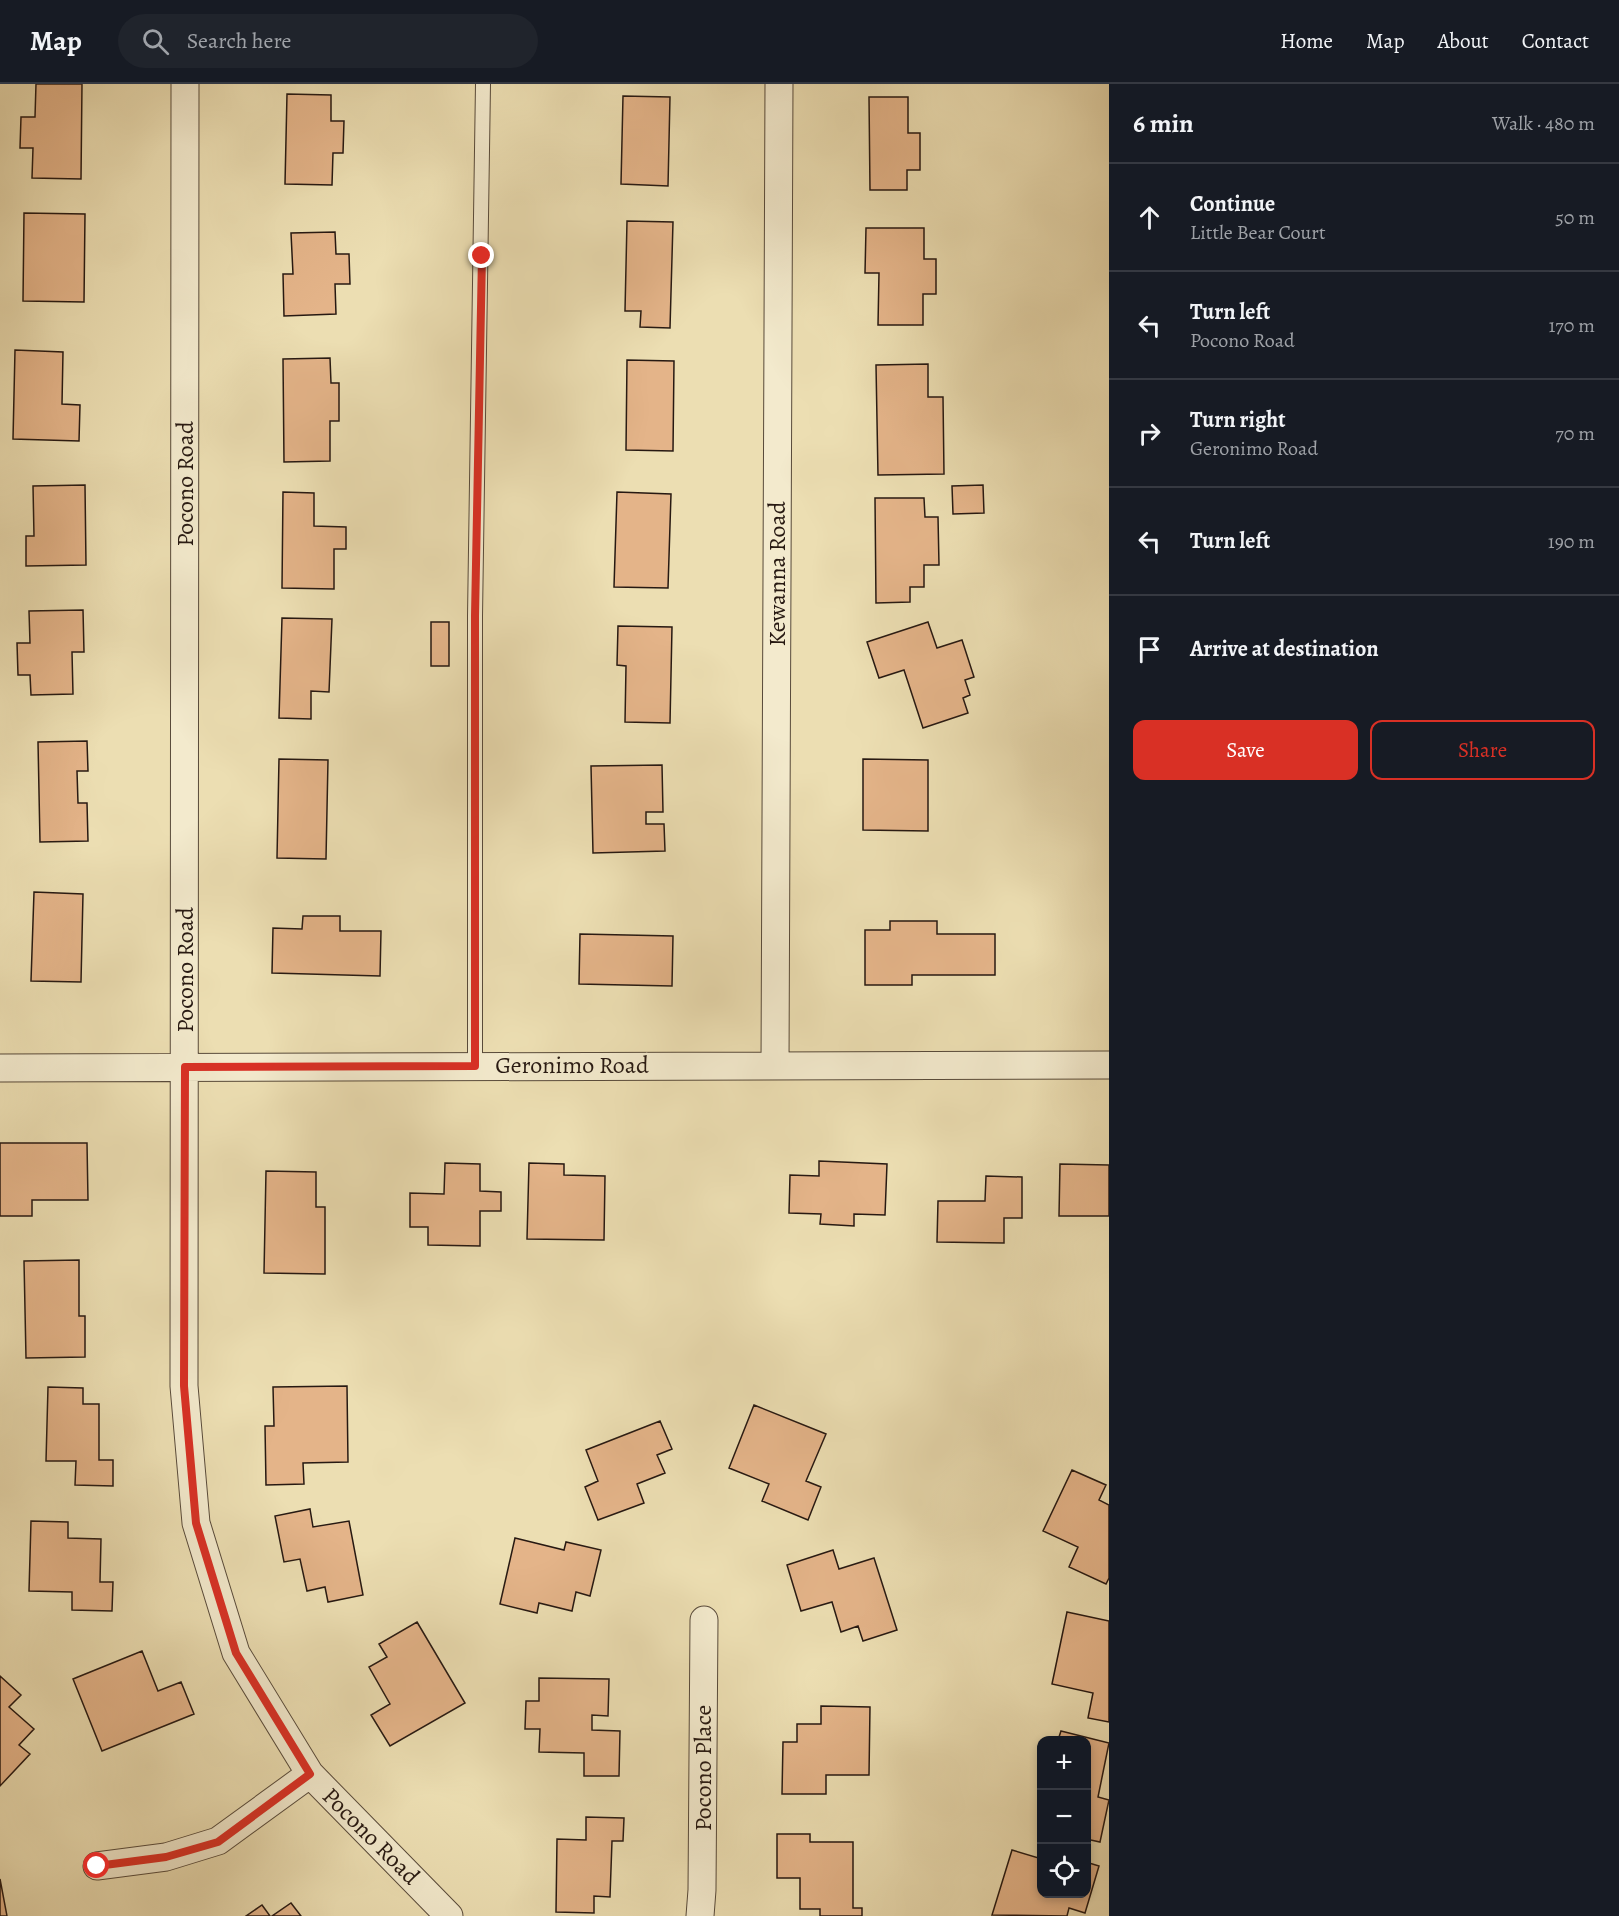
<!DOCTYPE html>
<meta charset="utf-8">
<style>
:root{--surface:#171b24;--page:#20242c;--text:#f1f3f6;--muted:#9ea1a6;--line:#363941;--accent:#d93025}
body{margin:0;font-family:Alegreya,serif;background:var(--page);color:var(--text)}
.controls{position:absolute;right:18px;bottom:18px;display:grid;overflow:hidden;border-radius:12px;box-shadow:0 3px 9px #0003}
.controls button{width:54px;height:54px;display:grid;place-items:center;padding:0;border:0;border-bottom:2px solid var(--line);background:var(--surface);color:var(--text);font:30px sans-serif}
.stop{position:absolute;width:18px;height:18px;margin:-14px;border:4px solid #d93025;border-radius:50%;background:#fff}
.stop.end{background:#d93025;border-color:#fff;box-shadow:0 2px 6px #0008}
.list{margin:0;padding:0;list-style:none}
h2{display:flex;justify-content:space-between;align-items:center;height:78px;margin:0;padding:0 24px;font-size:26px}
h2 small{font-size:20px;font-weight:400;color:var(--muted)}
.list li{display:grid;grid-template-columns:39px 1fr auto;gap:18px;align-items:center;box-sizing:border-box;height:108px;padding:0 24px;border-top:2px solid var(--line)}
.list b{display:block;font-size:22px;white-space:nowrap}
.list p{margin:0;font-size:20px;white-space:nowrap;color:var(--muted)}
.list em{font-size:20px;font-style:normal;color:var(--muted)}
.actions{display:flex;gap:12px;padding:18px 24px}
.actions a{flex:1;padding:14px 0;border:2px solid var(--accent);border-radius:12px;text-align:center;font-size:21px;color:var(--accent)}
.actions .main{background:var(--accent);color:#fff}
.icon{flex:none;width:33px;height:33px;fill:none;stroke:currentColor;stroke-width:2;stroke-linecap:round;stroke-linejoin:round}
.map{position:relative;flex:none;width:1109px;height:1832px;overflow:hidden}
header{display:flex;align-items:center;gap:36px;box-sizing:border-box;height:84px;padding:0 30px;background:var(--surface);border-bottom:2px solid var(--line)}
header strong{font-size:28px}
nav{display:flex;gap:33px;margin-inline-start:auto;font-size:21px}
.search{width:420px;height:54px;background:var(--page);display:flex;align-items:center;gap:15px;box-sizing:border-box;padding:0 21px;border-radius:33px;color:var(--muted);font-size:22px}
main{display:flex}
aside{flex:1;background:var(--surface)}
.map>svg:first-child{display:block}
.building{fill:#e4b489;stroke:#271912;stroke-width:1.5}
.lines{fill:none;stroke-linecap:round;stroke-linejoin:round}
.lane-casing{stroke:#584a3a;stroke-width:16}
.street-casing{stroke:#584a3a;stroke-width:29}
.lane{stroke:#f3eacd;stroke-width:14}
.street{stroke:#f3eacd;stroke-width:27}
.route{stroke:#d93025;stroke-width:8}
.labels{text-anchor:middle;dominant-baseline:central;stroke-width:4.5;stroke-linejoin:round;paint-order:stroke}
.street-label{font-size:24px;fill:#271912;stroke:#f3eacd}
</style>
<header>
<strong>Map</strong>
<div class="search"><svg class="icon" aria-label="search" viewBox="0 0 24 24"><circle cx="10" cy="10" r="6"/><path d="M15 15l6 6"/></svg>Search here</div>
<nav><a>Home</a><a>Map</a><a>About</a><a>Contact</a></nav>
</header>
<main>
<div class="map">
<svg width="1109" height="1832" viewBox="0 0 1109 1832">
<rect width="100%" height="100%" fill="#ecdeb2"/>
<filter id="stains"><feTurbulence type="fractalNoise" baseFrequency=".00333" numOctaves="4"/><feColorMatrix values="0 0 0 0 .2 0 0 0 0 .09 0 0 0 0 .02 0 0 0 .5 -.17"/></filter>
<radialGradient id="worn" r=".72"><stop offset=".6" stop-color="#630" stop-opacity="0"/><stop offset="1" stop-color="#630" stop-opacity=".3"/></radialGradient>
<path class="building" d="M36 0H82L81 95 32 94 33 64H20L21 33H35Z
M287 10 331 11V37H344L343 69H333L332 101 285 100Z
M623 12 670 13 668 102 621 100Z
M869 13H908V49H920V86H907V106H870Z
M24 129 85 130 84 218 23 217Z
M627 137 673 138 670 244 640 243 641 227H625Z
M866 144H924V175H936V210H923V241H878L879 189H865Z
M335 148 336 170H349L350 200H335L336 230 284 232 283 190H293L291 149Z
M15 266 63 268 62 320 80 321 79 357 13 355Z
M330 274 331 299H339V337H330V377L284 378 283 275Z
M627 276 674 277 673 367 626 366Z
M928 280V313H943L944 390 878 391 876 281Z
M85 401 86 481 26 482V452H34L33 402Z
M983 401 984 429 953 430 952 402Z
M283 408 314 409V442L346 443V465H334V505L282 504Z
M617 408 671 410 668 504 614 503Z
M875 414H924L925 433H938L939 481H924V503H910V518L876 519Z
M83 526 84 568H72L73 610 31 611 30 591H18L17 559H30L29 527Z
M282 534 332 535 329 608 311 607V635L279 634Z
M431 538H449V582H431Z
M928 538 937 564 962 556 974 593 965 596 970 611 963 614 968 629 923 644 904 586 879 594 867 558Z
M618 542 672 543 670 639 625 638 626 582 617 581Z
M87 657 88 687H77L78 719H87L88 757 40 758 38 658Z
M279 675 328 676 326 775 277 774Z
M863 675 928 676V747L863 746Z
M662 681 663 728H646V740H664L665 767 593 769 591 682Z
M34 808 83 810 81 898 31 897Z
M303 832H340V847H381L380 892 272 889 273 844 302 845Z
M890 837H937V850H995V891H912V901H865V846H890Z
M580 850 673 852 672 902 579 900Z
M0 1059H87L88 1116H32V1132H0Z
M819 1077 887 1080 885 1131 854 1130V1142L820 1140 821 1130 789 1129 790 1091 819 1092Z
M445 1079 480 1080V1107L501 1108V1127H480V1162L428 1161V1143H410V1109L444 1110Z
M529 1079 564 1080V1091L605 1092 604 1156 527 1155Z
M1060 1080 1109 1081V1132H1059Z
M266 1087 316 1088V1123H325V1190L264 1189Z
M986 1092 1022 1093V1134H1004V1159L937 1158 938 1117H985Z
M79 1176V1232H85V1273L26 1274 24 1177Z
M347 1302 348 1378 303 1379 304 1400 266 1401 265 1342H274L273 1303Z
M48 1303 83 1304V1320H99V1376H113V1402L75 1401 76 1377H46Z
M754 1321 826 1350 806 1397 821 1403 808 1436 762 1417 769 1400 729 1384Z
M660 1337 672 1365 657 1371 665 1389 637 1400 644 1419 598 1436 585 1403 598 1397 586 1366Z
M1072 1386 1106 1401 1099 1416 1109 1421V1494L1106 1500 1069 1483 1078 1463 1043 1447Z
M310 1425 313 1443 349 1437 363 1511 328 1518 325 1503 307 1507 300 1475 284 1478 275 1432Z
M31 1437 68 1438V1454L101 1455 100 1498H113L112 1527 72 1526V1508L29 1507Z
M515 1454 564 1466 566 1458 601 1466 590 1512 576 1508 572 1527 539 1519 537 1529 500 1520Z
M833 1466 839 1485 874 1474 897 1546 863 1557 858 1542 841 1548 832 1518 801 1527 787 1481Z
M1067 1528 1109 1537V1638L1088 1634 1093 1609 1052 1600Z
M417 1538 465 1619 390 1662 371 1631 390 1620 369 1583 387 1573 379 1560Z
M142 1567 158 1607 181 1598 194 1630 102 1667 73 1595Z
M0 1592 21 1611 9 1623 34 1645 19 1661 30 1670 0 1702Z
M539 1594 609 1595 608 1632 592 1631V1646L620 1647 619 1692H584V1669L539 1668 540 1645H525L526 1617H539Z
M821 1622 870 1623 869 1691H826V1710H782L783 1658H797V1640H821Z
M1061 1647 1109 1659 1098 1713 1109 1716 1100 1758 1086 1755V1656H1058Z
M586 1733 624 1734 623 1757H612L610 1813 594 1812V1829L556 1828 557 1755 586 1756Z
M777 1750H810V1758H853V1824H862V1832H820V1825H800V1794H777Z
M1012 1766 1042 1775V1810H1086V1778L1099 1782 1085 1829 1069 1824 1067 1832 992 1831Z
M0 1795 7 1832H0Z
M291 1819 301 1832H272Z
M262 1821 270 1832H246Z"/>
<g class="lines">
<g class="lane-casing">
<path id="lane" d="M475 982V532L483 0"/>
</g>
<g class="street-casing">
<path id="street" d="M185 0 184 1302 196 1439 236 1569 310 1690 449 1832
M775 981 779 0
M0 984 1109 981
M97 1782 166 1773 218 1757 310 1690
M700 1832 702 1806 704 1536"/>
</g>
<use href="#lane" class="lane"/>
<use href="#street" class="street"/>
</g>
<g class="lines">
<path class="route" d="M97 1782 166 1773 218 1758 310 1690 236 1569 196 1439 184 1302 185 983 475 982V532L482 172"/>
</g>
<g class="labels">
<g class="street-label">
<text transform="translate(185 400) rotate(-90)">Pocono Road</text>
<text transform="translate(777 490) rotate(-90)">Kewanna Road</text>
<text transform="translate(185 886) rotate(-90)">Pocono Road</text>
<text x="572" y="981">Geronimo Road</text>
<text transform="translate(703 1684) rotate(-90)">Pocono Place</text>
<text transform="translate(371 1752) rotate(45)">Pocono Road</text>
</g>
</g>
<rect width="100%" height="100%" filter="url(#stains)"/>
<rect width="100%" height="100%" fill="url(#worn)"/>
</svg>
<div class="controls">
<button>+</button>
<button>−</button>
<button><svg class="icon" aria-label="locate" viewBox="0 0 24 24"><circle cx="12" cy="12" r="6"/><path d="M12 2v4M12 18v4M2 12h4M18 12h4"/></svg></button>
</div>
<div class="stop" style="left:97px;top:1782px"></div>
<div class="stop end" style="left:482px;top:172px"></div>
</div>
<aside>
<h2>6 min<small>Walk · 480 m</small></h2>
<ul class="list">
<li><svg class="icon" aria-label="ahead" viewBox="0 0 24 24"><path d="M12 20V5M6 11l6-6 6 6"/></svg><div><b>Continue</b><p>Little Bear Court</p></div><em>50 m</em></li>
<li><svg class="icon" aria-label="left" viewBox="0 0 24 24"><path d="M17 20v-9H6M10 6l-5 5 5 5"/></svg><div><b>Turn left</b><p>Pocono Road</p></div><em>170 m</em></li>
<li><svg class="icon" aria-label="right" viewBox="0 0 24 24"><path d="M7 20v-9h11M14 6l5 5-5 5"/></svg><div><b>Turn right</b><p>Geronimo Road</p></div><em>70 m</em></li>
<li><svg class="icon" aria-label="left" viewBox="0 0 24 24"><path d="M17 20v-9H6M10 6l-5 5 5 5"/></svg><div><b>Turn left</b></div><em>190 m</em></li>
<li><svg class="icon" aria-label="arrive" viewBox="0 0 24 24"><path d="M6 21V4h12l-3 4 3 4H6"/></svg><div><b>Arrive at destination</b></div></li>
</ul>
<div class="actions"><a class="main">Save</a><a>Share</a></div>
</aside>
</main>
